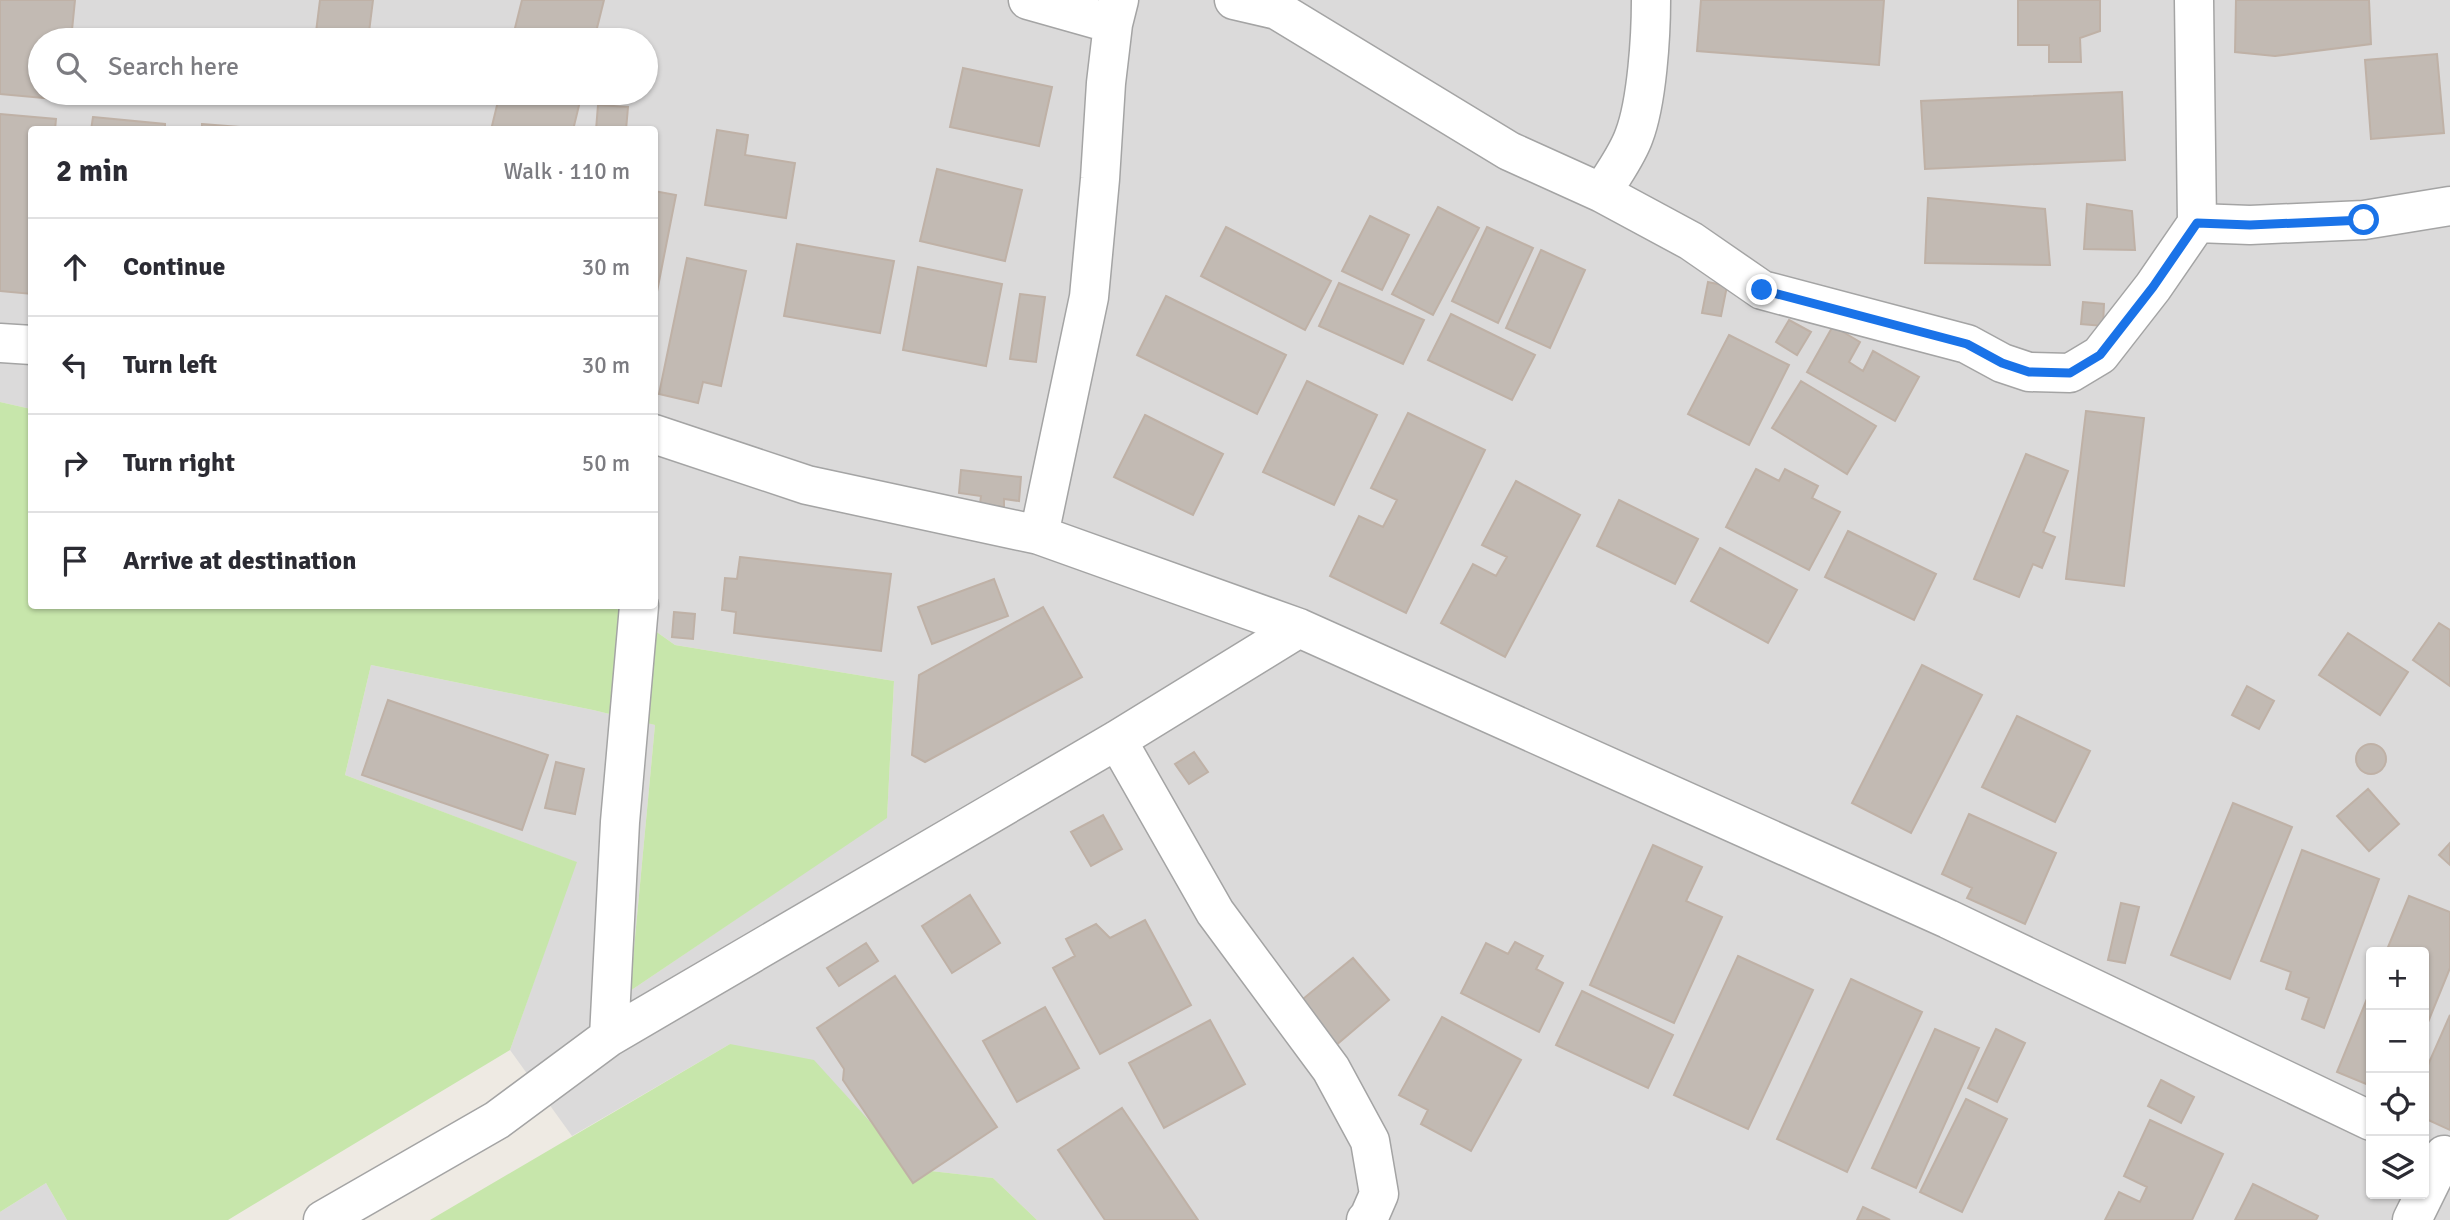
<!DOCTYPE html>
<meta charset="utf-8">
<style>
:root{--surface:#fff;--page:#f7f7f7;--text:#2b2b33;--muted:#7c7c81;--line:#e1e1e2}
body{margin:0;font-family:Signika,sans-serif;background:var(--page);color:var(--text)}
.controls{position:absolute;right:21px;bottom:21px;display:grid;overflow:hidden;border-radius:7px;box-shadow:0 2px 5px #0004}
.controls button{width:63px;height:63px;display:grid;place-items:center;padding:0;border:0;border-bottom:2px solid var(--line);background:var(--surface);color:var(--text);font:35px sans-serif}
.stop{position:absolute;width:21px;height:21px;margin:-16px;border:5px solid #1a73e8;border-radius:50%;background:#fff}
.stop.end{background:#1a73e8;border-color:#fff;box-shadow:0 2px 7px #0008}
.list{margin:0;padding:0;list-style:none}
h2{display:flex;justify-content:space-between;align-items:center;height:91px;margin:0;padding:0 28px;font-size:30px}
h2 small{font-size:23px;font-weight:400;color:var(--muted)}
.list li{display:grid;grid-template-columns:46px 1fr auto;gap:21px;align-items:center;box-sizing:border-box;height:98px;padding:0 28px;border-top:2px solid var(--line)}
.list b{display:block;font-size:26px;white-space:nowrap}
.list em{font-size:23px;font-style:normal;color:var(--muted)}
.icon{flex:none;width:38px;height:38px;fill:none;stroke:currentColor;stroke-width:2;stroke-linecap:round;stroke-linejoin:round}
.map{position:relative;flex:none;width:2450px;height:1220px;overflow:hidden}
.search{position:absolute;background:var(--surface);box-shadow:0 2px 5px #0004;left:28px;top:28px;width:630px;height:77px;display:flex;align-items:center;gap:18px;box-sizing:border-box;padding:0 24px;border-radius:38px;color:var(--muted);font-size:26px}
.panel{position:absolute;background:var(--surface);box-shadow:0 2px 5px #0004;left:28px;top:126px;width:630px;height:483px;border-radius:7px}
.map>svg:first-child{display:block}
.residential{fill:#dbdada;fill-rule:evenodd}
.grass{fill:#c7e6ab}
.building{fill:#c2bab3;stroke:#bfb1a6;stroke-width:2}
.lines{fill:none;stroke-linecap:round;stroke-linejoin:round}
.street-casing{stroke:#a4a4a4;stroke-width:41}
.street{stroke:#fff;stroke-width:38}
.route{stroke:#1a73e8;stroke-width:9}
</style>
<div class="map">
<svg width="2450" height="1220" viewBox="0 0 2450 1220">
<rect width="100%" height="100%" fill="#eeeae3"/>
<path class="residential" d="M0 0H2450V1220H1037L993 1178 913 1169 730 1044 572 1136 510 1050 576 862 345 775 371 665 593 710 655 725 630 991 887 817 894 681 675 645 627 611 601 606H654V130H32L31 409 0 402ZM40 40H646V93H40ZM2371 952H2424V1194H2371Z
M46 1183 67 1220H0V1212Z"/>
<path class="grass" d="M0 402 31 409 32 606H601L627 611 675 645 894 681 887 818 630 991 655 725 593 710 371 665 345 775 577 862 510 1050 228 1220H67L46 1183 0 1212Z
M730 1044 814 1060 913 1169 993 1178 1037 1220H430Z"/>
<path class="building" d="M0 0H75L71 40H40V93H66L65 100 0 94Z
M320 0H373L368 40H315Z
M522 0H604L594 40H512Z
M1701 0H1884L1879 65 1697 51Z
M2018 0H2100V31L2080 38 2081 62H2049V45H2018Z
M2236 0H2369L2371 44 2275 56 2235 52Z
M2437 54 2444 133 2371 139 2365 60Z
M963 68 1052 87 1039 146 950 127Z
M2122 92 2125 160 1925 169 1921 101Z
M500 93H582L573 130H491Z
M598 105 628 107 626 130H596Z
M0 114 56 119 55 130H32V294L0 291Z
M93 117 165 124V130H91Z
M202 124 278 130H202Z
M717 130 748 135 745 155 795 163 786 218 705 205Z
M937 169 1022 190 1005 261 920 241Z
M654 191 676 195 654 307Z
M1928 198 2045 209 2050 265 1925 263Z
M2087 204 2132 211 2135 250 2084 249Z
M1438 207 1479 228 1433 315 1392 294Z
M1370 216 1409 235 1382 290 1342 271Z
M1226 227 1331 281 1305 330 1201 276Z
M1487 227 1533 248 1498 323 1452 301Z
M797 244 894 261 880 333 784 316Z
M1541 250 1585 270 1550 348 1506 328Z
M687 258 746 271 721 386 703 382 698 403 659 394Z
M918 267 1002 284 986 366 903 350Z
M1708 282 1727 286 1721 316 1702 313Z
M1339 283 1424 320 1403 364 1319 326Z
M1020 294 1045 297 1036 362 1010 359Z
M1166 296 1286 355 1257 414 1137 355Z
M2083 302 2104 304 2103 326 2081 324Z
M1451 314 1535 355 1512 400 1428 360Z
M1789 320 1811 332 1797 355 1776 342Z
M1833 326 1860 342 1849 362 1863 371 1873 351 1919 377 1895 421 1807 372Z
M1729 335 1789 365 1749 445 1688 414Z
M1307 381 1377 415 1334 505 1263 472Z
M1801 381 1876 426 1847 474 1772 428Z
M2086 411 2144 418 2124 586 2066 579Z
M1408 413 1485 450 1406 613 1330 576 1359 516 1383 527 1397 500 1371 488Z
M1145 415 1223 454 1193 515 1114 477Z
M2026 454 2068 471 2043 532 2055 537 2042 568 2033 564 2019 597 1974 579Z
M1756 469 1779 481 1785 469 1818 486 1812 498 1840 512 1809 570 1726 527Z
M961 470 1021 477 1019 501 1004 499V507L980 504 981 496 959 493Z
M1516 481 1580 515 1505 657 1441 623 1473 564 1496 576 1507 557 1482 545Z
M1619 500 1698 539 1675 584 1597 546Z
M1848 531 1936 574 1914 620 1825 577Z
M1720 548 1797 590 1768 643 1691 601Z
M740 557 891 574 881 651 734 633 736 612 722 610 725 578 737 579Z
M994 579 1008 616 932 644 918 607Z
M1043 607 1082 677 925 762 912 755 919 675Z
M674 612 695 614 693 639 672 637Z
M2439 623 2450 630V686L2413 660Z
M2348 633 2408 672 2380 715 2319 675Z
M1922 665 1982 695 1911 833 1852 803Z
M2247 686 2274 701 2259 729 2232 715Z
M388 700 548 755 522 830 362 775Z
M2017 716 2090 751 2055 822 1982 787Z
M2356 759a15 15 0 1 1 30 0a15 15 0 1 1-30 0Z
M1194 752 1208 772 1189 784 1175 764Z
M556 762 584 769 575 814 545 808Z
M2368 789 2399 824 2369 851 2337 816Z
M2233 803 2292 827 2230 979 2171 955Z
M1969 814 2056 853 2025 924 1967 898 1972 888 1942 874Z
M1103 815 1122 849 1091 866 1071 832Z
M2450 843V865L2439 855Z
M1653 845 1702 867 1686 901 1722 917 1674 1023 1590 985Z
M2302 850 2379 879 2324 1028 2302 1019 2309 998 2286 989 2291 972 2261 961Z
M970 895 1000 943 952 973 922 926Z
M2409 896 2450 912V968L2424 1032V952H2386Z
M2121 903 2139 907 2125 963 2108 960Z
M1145 920 1191 1005 1100 1054 1053 968 1075 956 1066 939 1096 924 1110 938Z
M1515 942 1543 956 1536 969 1563 983 1539 1032 1461 993 1486 943 1508 954Z
M866 943 878 961 839 986 827 968Z
M1738 956 1813 990 1748 1129 1674 1095Z
M1353 958 1389 1000 1335 1046 1298 1003Z
M895 976 997 1127 913 1183 843 1080 844 1069 817 1028Z
M1851 979 1922 1012 1847 1172 1777 1139Z
M2371 989V1086L2337 1072Z
M1582 991 1673 1035 1648 1088 1556 1045Z
M1045 1007 1079 1068 1017 1102 983 1041Z
M2450 1015V1130L2424 1118V1074Z
M1442 1017 1521 1060 1471 1151 1421 1124 1428 1110 1399 1095Z
M1210 1020 1245 1084 1164 1128 1129 1063Z
M1935 1029 1979 1048 1916 1188 1872 1168Z
M1996 1029 2025 1043 1997 1102 1968 1088Z
M2161 1080 2194 1097 2181 1123 2148 1106Z
M1966 1099 2007 1119 1962 1212 1920 1192Z
M1122 1108 1198 1220H1105L1058 1150Z
M2150 1120 2223 1154 2192 1220H2105L2119 1192 2140 1202 2147 1187 2124 1176Z
M2253 1184 2318 1216 2316 1220H2235Z
M1863 1207 1890 1220H1857Z"/>
<g class="lines">
<g class="street-casing">
<path id="street" d="M1028 0 1113 24
M1234 0 1277 10 1509 151 1602 193 1691 241 1762 290 1967 344 2002 363 2029 372 2070 373 2100 355 2153 287 2197 223 2250 225 2364 220 2450 206
M2194 0 2197 223
M1602 193C1612 175 1627 156 1634 136 1647 102 1651 36 1651 0
M0 343 32 345
M654 434 807 485 1039 535 1299 628 1948 919 2371 1121
M1039 535 1089 297 1100 179 1106 83 1113 24 1119 0
M1117 740 1215 912 1331 1069 1370 1141 1379 1194 1369 1217 1366 1220
M609 1037 620 822 639 606
M323 1220 497 1120 609 1037 1117 740 1299 628
M2412 1220 2444 1155"/>
</g>
<use href="#street" class="street"/>
</g>
<g class="lines">
<path class="route" d="M1762 290 1967 344 2002 363 2029 372 2070 373 2100 355 2153 287 2197 223 2250 225 2364 220"/>
</g>
</svg>
<div class="controls">
<button>+</button>
<button>−</button>
<button><svg class="icon" aria-label="locate" viewBox="0 0 24 24"><circle cx="12" cy="12" r="6"/><path d="M12 2v4M12 18v4M2 12h4M18 12h4"/></svg></button>
<button><svg class="icon" aria-label="layers" viewBox="0 0 24 24"><path d="M12 4l9 5-9 5-9-5zM3 14l9 5 9-5"/></svg></button>
</div>
<div class="stop" style="left:2364px;top:220px"></div>
<div class="stop end" style="left:1762px;top:290px"></div>
<div class="search"><svg class="icon" aria-label="search" viewBox="0 0 24 24"><circle cx="10" cy="10" r="6"/><path d="M15 15l6 6"/></svg>Search here</div>
<section class="panel">
<h2>2 min<small>Walk · 110 m</small></h2>
<ul class="list">
<li><svg class="icon" aria-label="ahead" viewBox="0 0 24 24"><path d="M12 20V5M6 11l6-6 6 6"/></svg><div><b>Continue</b></div><em>30 m</em></li>
<li><svg class="icon" aria-label="left" viewBox="0 0 24 24"><path d="M17 20v-9H6M10 6l-5 5 5 5"/></svg><div><b>Turn left</b></div><em>30 m</em></li>
<li><svg class="icon" aria-label="right" viewBox="0 0 24 24"><path d="M7 20v-9h11M14 6l5 5-5 5"/></svg><div><b>Turn right</b></div><em>50 m</em></li>
<li><svg class="icon" aria-label="arrive" viewBox="0 0 24 24"><path d="M6 21V4h12l-3 4 3 4H6"/></svg><div><b>Arrive at destination</b></div></li>
</ul>
</section>
</div>
